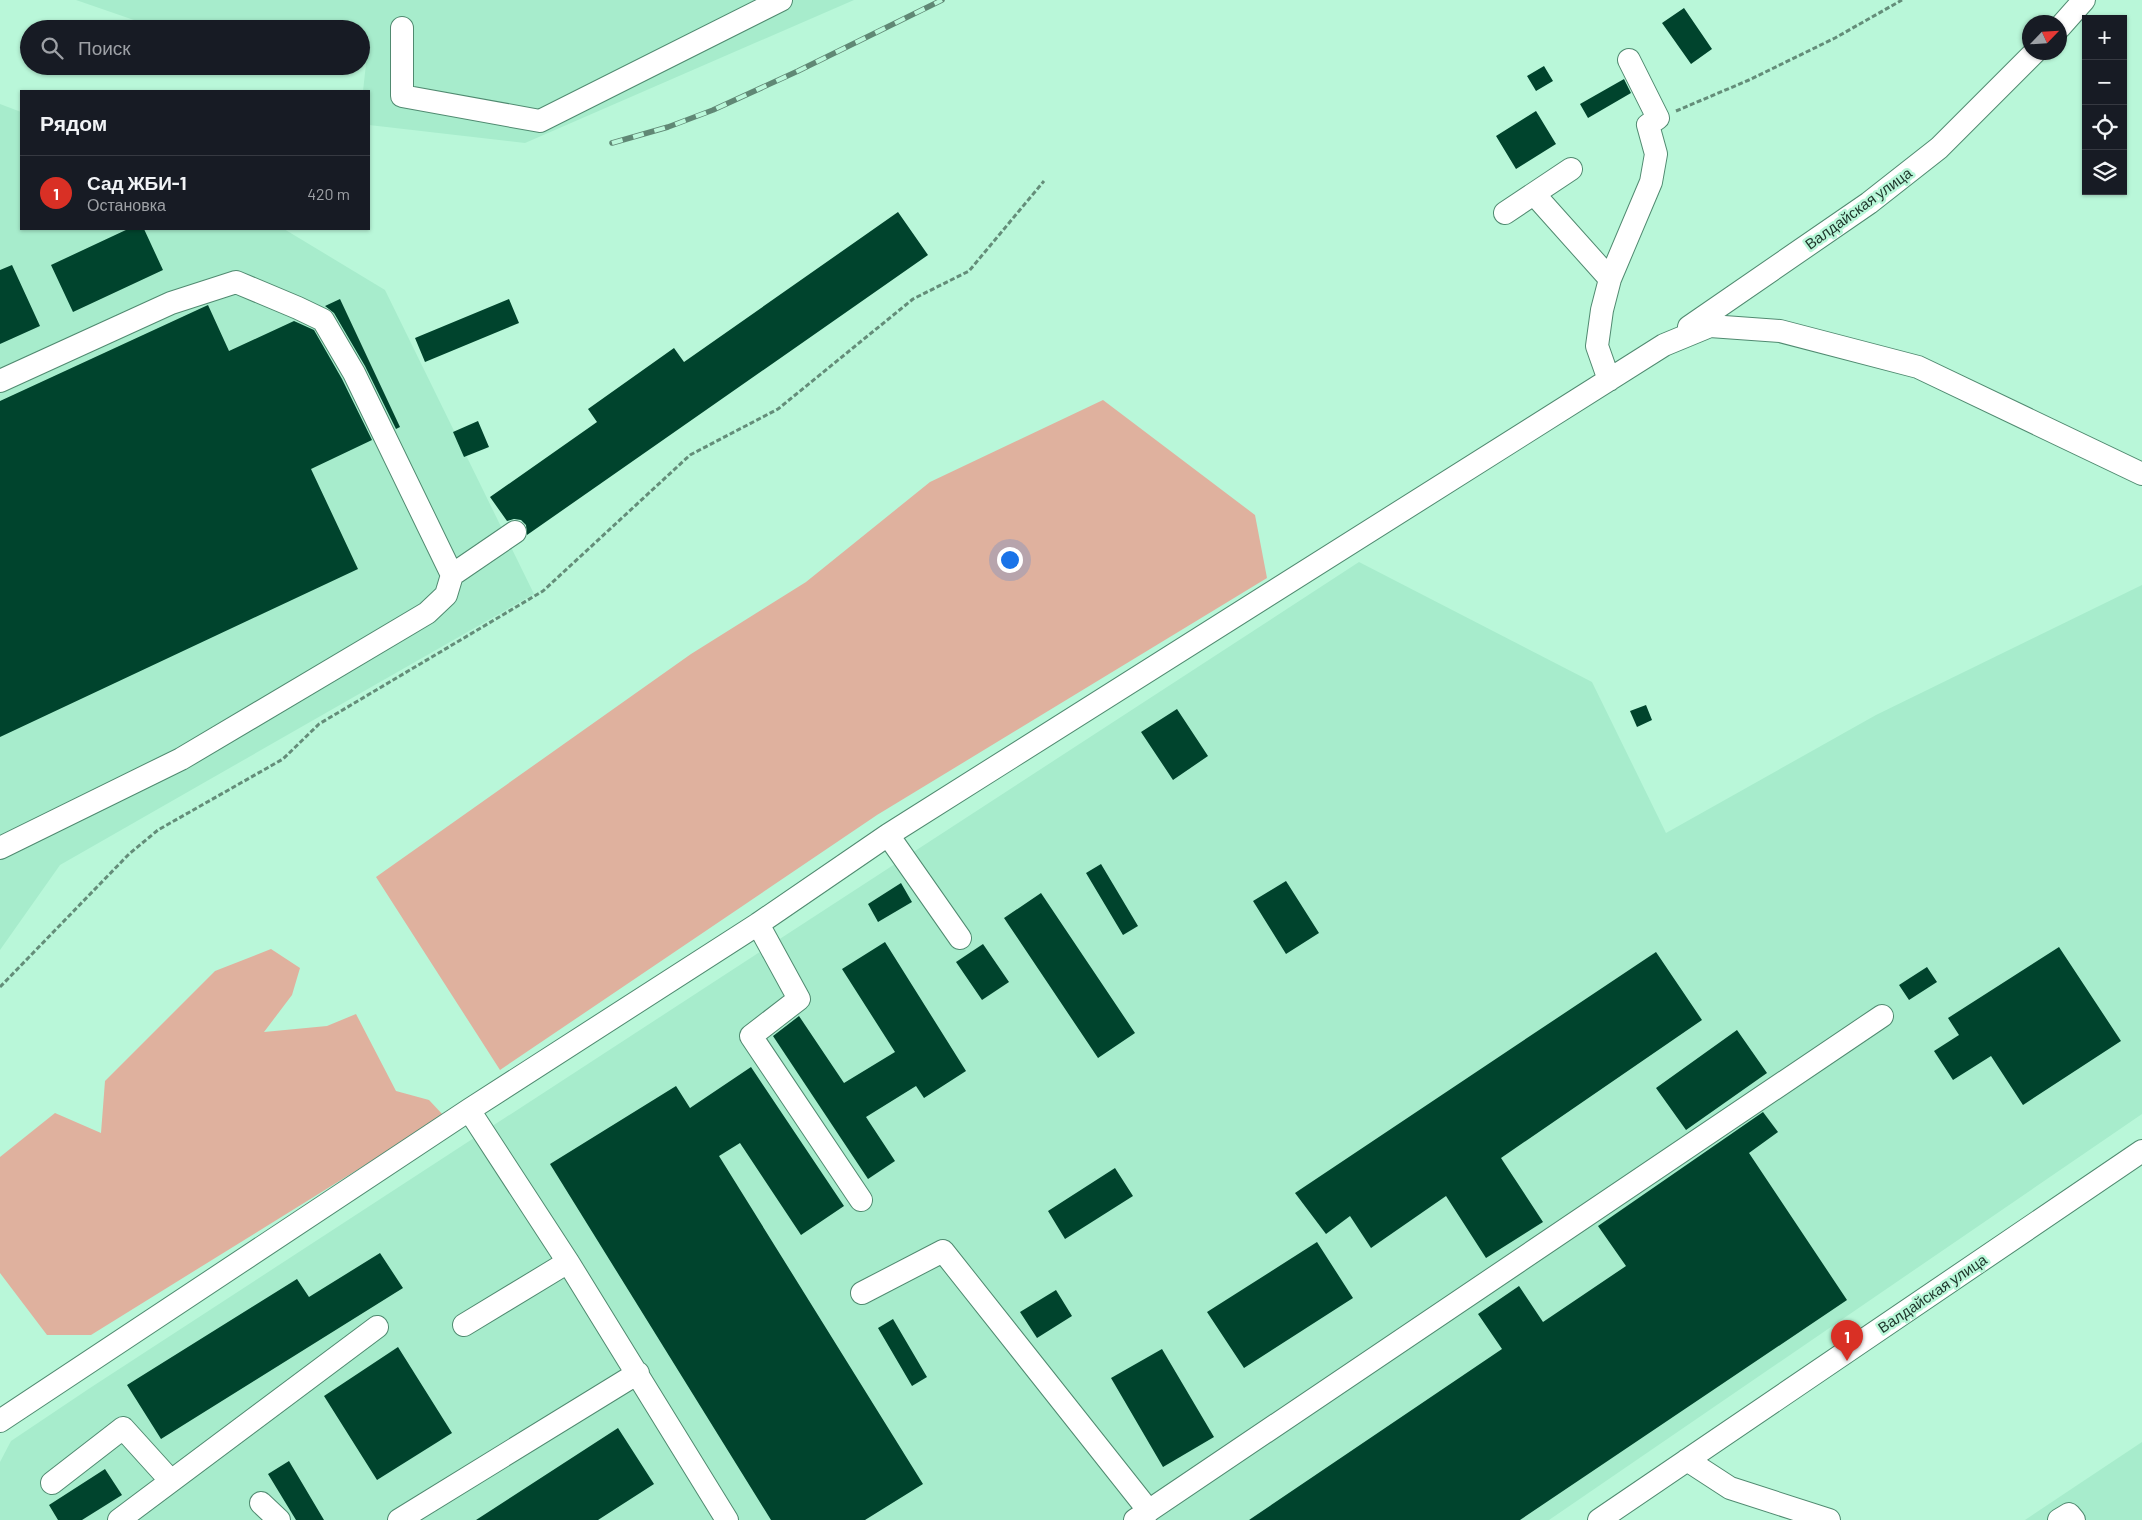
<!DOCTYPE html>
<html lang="ru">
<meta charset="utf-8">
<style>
:root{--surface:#171b24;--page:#242831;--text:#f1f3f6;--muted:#9ea1a6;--line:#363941;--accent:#d93025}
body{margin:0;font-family:Barlow,sans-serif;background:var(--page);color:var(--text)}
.controls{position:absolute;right:15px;top:15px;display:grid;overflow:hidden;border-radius:0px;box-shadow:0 1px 4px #0004}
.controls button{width:45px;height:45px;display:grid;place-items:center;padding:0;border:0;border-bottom:1px solid var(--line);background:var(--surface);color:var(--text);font:25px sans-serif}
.compass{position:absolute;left:2022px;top:15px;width:45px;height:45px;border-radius:50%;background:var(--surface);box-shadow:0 1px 4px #0004;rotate:65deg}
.you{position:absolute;left:1009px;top:559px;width:18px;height:18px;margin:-12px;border:4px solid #fff;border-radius:50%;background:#1a73e8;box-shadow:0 0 0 8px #1a73e833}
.badge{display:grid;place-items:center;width:32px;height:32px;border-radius:50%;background:var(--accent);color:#fff;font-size:16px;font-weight:700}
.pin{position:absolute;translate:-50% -41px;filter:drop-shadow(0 1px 2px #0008)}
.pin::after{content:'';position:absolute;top:26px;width:18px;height:15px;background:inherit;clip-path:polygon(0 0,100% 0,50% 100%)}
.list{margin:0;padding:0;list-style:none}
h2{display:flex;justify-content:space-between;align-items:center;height:65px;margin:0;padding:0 20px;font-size:21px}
h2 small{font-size:16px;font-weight:400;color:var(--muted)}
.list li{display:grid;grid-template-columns:32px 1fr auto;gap:15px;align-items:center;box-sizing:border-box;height:75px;padding:0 20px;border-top:1px solid var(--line)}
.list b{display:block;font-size:19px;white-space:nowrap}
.list p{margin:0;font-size:16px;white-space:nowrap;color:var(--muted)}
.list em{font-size:16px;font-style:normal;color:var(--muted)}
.icon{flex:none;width:28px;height:28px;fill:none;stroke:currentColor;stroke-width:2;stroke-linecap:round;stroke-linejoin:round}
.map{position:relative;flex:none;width:2142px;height:1520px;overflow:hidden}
.search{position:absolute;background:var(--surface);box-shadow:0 1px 4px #0004;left:20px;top:20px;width:350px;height:55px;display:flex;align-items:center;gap:12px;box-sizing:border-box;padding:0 18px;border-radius:28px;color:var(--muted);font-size:19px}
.panel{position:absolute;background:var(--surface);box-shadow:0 1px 4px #0004;left:20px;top:90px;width:350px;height:140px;border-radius:0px}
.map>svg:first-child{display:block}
.built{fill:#a7eccc}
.green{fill:#dfb19e}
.building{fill:#00442d}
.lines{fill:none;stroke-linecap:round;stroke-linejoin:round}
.minor-casing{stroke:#508a70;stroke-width:24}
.path{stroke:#648d79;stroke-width:3;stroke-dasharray:5 2.5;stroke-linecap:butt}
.minor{stroke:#fff;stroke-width:22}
.rail-casing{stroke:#608875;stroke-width:5.5}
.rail{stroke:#b9f7d9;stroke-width:4;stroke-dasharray:11;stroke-linecap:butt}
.labels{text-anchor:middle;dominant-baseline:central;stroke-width:5;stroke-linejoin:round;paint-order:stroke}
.street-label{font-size:15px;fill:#1d352a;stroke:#b9f7d9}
</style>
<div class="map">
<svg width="2142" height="1520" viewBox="0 0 2142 1520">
<rect width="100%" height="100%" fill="#b9f7d9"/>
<path class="built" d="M76 0H854L525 143 369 125V91H363L369 37H361V29H160Z
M0 104 21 112V229H284L385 290 534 594 60 865 0 950Z
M1359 562 1592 682 1666 833 1876 715 2142 585V1114L1549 1520H0V1462L11 1441 90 1388Z
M2142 1442V1520H2025Z"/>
<path class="green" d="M1103 400 1255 515 1267 578 877 815 500 1070 376 877 691 654 806 582 930 482Z
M271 949 300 968 292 995 264 1032 327 1026 356 1014 396 1091 429 1100 444 1116 91 1335H47L0 1273V1157L55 1113 101 1133 105 1081 215 971Z"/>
<path class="building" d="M1684 8 1712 49 1691 64 1662 23Z
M1544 66 1553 81 1536 91 1527 76Z
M1624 79 1631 93 1588 118 1580 104Z
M1536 111 1556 144 1516 169 1496 136Z
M898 212 928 255 527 535 526 525 521 520 514 519 507 521 490 497 597 422 588 409 674 348 684 362Z
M128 229H144L163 270 73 312 51 265Z
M12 265 40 326 0 344V270Z
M340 299 400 427 396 429 365 366 334 313 325 306Z
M509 299 519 323 425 362 415 338Z
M208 305 229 351 294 321 314 330 342 379 372 440 311 469 358 569 0 737V401Z
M478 421 489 447 464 457 453 432Z
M1646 705 1652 720 1637 727 1630 711Z
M1177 709 1208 756 1173 780 1141 732Z
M1101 864 1138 926 1123 935 1086 873Z
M1286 881 1319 933 1286 954 1253 901Z
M901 883 912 902 878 922 868 904Z
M1041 893 1135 1033 1098 1058 1004 918Z
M885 942 966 1071 924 1098 916 1086 866 1117 895 1161 868 1179 773 1036 799 1016 844 1083 895 1052 842 969Z
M983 944 1009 982 982 1000 956 962Z
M2059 947 2121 1041 2023 1105 1991 1056 1953 1080 1934 1051 1959 1035 1948 1018Z
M1656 952 1702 1020 1501 1158 1543 1222 1486 1258 1446 1196 1371 1248 1350 1216 1326 1234 1295 1193Z
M1927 967 1937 982 1909 1000 1899 985Z
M1737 1030 1767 1073 1686 1130 1656 1088Z
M751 1067 844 1206 801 1235 740 1143 719 1156 923 1484 865 1520H771L550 1164 676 1086 690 1108Z
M1763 1112 1778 1132 1749 1153 1847 1300 1520 1520H1249L1502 1349 1478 1314 1519 1286 1543 1322 1626 1266 1598 1226Z
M1115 1168 1133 1196 1065 1239 1048 1211Z
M1317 1242 1353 1298 1244 1368 1207 1312Z
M380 1253 403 1288 161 1439 127 1385 297 1279 309 1297Z
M1056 1290 1072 1316 1037 1338 1020 1312Z
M893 1319 927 1377 912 1386 878 1328Z
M398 1347 452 1433 377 1480 324 1396Z
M1162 1349 1214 1437 1163 1467 1111 1378Z
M618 1428 654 1484 598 1520H476Z
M289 1461 324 1520H296L268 1474Z
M105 1469 122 1495 82 1520H58L49 1505Z"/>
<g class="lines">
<g class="minor-casing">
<path id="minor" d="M2060 27 2084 0
M402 28V96L540 121 781 0
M1534 194 1610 279
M1505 213 1571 169
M1689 327 1869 203 1939 148 2035 52
M1609 380 1597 346 1602 310 1610 279 1651 182 1656 154 1648 125 1658 118 1629 60
M0 381 171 303 236 282 298 308 323 320 354 373 452 575 446 595 427 613 181 759 0 848
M452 575 515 532
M888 835 960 938
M758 924 799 999 751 1036 861 1200
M469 1110 568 1262 727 1520
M862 1293 943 1251 1149 1511
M464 1325 568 1262
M0 1421 469 1110 758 924 888 835 1664 345 1710 326 1780 331 1918 367 2142 474
M1687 1460 1730 1488 1829 1520
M52 1483 123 1428 171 1481
M261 1503 279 1520
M119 1520 377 1327
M399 1520 638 1373
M1135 1520 1882 1016
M1599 1520 2142 1151
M2059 1520 2069 1514 2074 1520"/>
</g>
<path class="path" d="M1676 111 1749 80 1835 38 1902 0
M0 987 129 854 158 830 283 759 319 724 543 591 690 455 778 409 913 299 969 271 1044 181"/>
<use href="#minor" class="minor"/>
<g class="rail-casing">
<path id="rail" d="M612 143 668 127 713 110 798 71 942 0"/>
</g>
<use href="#rail" class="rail"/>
</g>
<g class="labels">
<g class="street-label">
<text transform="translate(1858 208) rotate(-36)">Валдайская улица</text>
<text transform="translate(1932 1293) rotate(-34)">Валдайская улица</text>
</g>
</g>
</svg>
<div class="controls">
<button>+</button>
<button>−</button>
<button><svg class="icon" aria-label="locate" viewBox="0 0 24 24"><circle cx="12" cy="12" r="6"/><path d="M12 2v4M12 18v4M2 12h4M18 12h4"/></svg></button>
<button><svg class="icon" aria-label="layers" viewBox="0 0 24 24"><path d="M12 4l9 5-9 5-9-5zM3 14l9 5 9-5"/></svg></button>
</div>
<svg class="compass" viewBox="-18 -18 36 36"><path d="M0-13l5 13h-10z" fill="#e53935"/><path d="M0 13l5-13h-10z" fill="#9ea1a6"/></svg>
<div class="you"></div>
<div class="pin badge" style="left:1847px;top:1361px">1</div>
<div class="search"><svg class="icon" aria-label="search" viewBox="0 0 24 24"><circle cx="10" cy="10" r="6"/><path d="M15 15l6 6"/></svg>Поиск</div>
<section class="panel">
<h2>Рядом<small></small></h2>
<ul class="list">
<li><span class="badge">1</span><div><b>Сад ЖБИ-1</b><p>Остановка</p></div><em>420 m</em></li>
</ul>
</section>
</div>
